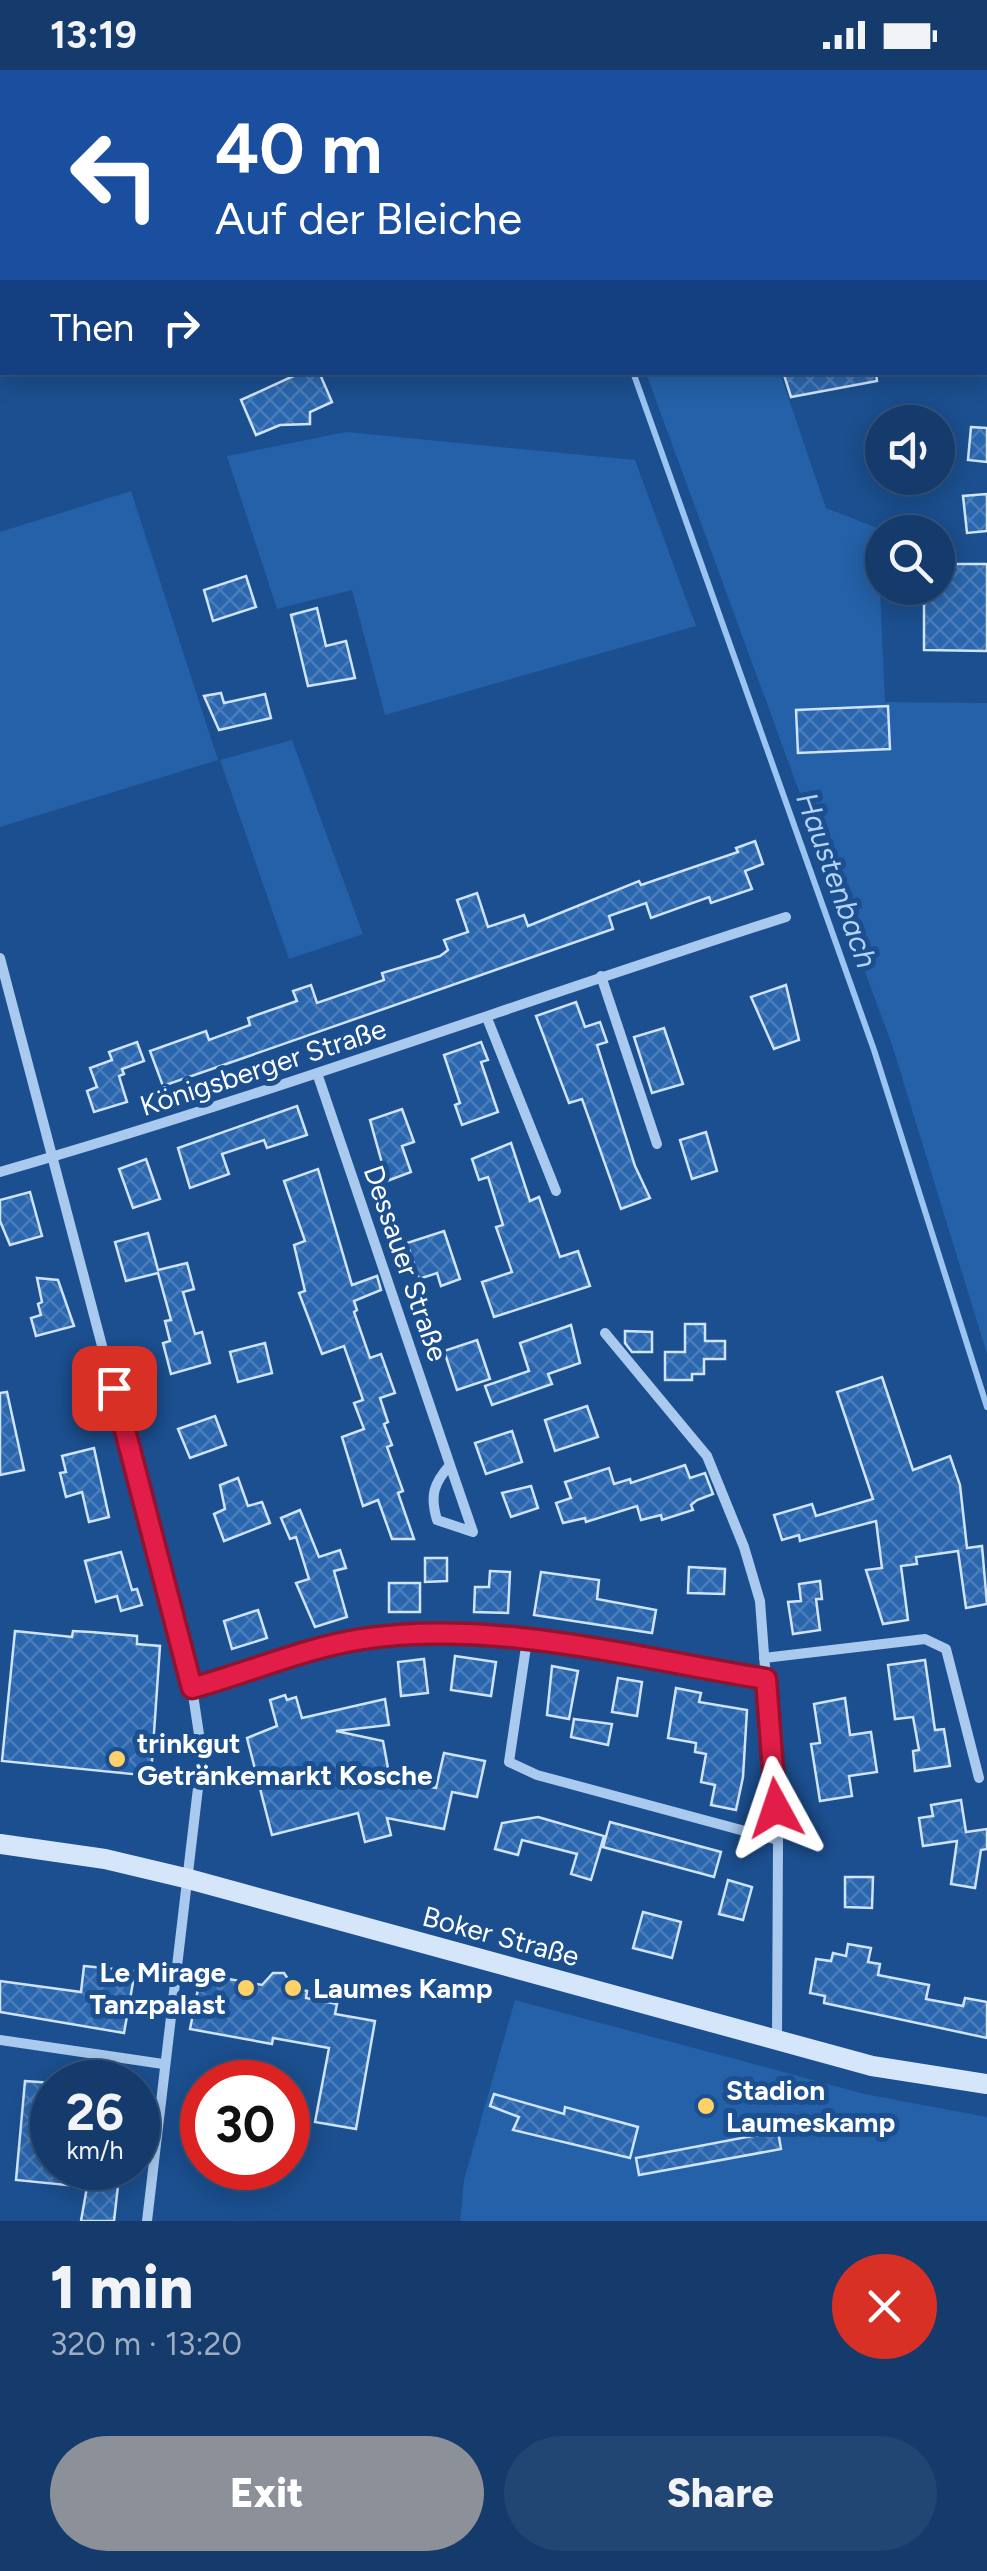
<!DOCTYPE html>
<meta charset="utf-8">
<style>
:root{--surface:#143b6b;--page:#214673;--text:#f1f3f6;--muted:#9dadc1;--line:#33557e;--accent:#8c9099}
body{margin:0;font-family:Figtree,sans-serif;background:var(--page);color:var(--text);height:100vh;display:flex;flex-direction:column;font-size:38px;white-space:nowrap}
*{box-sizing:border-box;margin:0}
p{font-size:32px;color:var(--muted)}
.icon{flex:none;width:55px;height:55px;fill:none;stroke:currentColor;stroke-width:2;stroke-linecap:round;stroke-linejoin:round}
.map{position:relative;height:2151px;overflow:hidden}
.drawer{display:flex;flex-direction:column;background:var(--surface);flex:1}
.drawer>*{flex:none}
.banner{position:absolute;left:0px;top:0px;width:988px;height:305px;box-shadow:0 5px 25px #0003,0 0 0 2px var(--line);background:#1a4fa0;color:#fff;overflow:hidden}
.buttons{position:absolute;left:865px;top:335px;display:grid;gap:20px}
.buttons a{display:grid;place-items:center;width:90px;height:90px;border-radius:50%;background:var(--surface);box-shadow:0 5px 25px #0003,0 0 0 2px var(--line);font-size:50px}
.speed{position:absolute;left:30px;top:1990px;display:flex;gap:20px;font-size:50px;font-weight:700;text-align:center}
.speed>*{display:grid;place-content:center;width:130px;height:130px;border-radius:50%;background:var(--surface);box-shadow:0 5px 25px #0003,0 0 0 2px var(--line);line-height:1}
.speed small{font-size:25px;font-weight:400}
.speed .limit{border:15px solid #d22;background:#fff;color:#111}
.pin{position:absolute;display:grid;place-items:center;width:85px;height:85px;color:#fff;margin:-42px;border-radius:20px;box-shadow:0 5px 15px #0006}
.me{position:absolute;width:110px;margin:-55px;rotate:355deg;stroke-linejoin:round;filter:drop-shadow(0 0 8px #0008)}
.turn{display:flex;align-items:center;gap:35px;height:210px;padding:0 50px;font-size:45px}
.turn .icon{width:130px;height:130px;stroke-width:2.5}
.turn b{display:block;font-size:70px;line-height:85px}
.then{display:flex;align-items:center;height:95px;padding:0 50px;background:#0003;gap:20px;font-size:38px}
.round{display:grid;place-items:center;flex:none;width:105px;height:105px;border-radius:52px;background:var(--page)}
.head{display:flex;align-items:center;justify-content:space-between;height:170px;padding:0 50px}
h1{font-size:60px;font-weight:800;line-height:75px}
.cta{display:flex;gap:20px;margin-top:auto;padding:20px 50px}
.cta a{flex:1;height:115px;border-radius:60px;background:var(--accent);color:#fff;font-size:40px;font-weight:800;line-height:115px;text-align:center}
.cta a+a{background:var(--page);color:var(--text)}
.status{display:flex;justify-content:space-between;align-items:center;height:70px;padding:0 50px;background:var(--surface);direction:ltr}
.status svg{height:28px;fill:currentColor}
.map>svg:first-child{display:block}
.green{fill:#2461a8}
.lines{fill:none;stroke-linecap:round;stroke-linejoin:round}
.stream{stroke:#9cc4f0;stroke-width:6}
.building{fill:url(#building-cross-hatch);stroke:#cfe3fa;stroke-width:2.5}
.minor{stroke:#a9c9ee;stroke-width:10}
.secondary{stroke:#d6e6fa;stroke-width:20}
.route-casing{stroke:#92132f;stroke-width:25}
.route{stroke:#e11d48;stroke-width:18}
.poi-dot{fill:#ffd166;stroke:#1b4f8f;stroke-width:4}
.labels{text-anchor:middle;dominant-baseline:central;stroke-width:10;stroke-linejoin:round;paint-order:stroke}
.street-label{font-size:28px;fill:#fff;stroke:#1b4f8f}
.poi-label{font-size:28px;font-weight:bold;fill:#fff;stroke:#1b4f8f;text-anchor:start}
.water-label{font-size:30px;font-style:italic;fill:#b5d3f5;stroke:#1b4f8f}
</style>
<div class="status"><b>13:19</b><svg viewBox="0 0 49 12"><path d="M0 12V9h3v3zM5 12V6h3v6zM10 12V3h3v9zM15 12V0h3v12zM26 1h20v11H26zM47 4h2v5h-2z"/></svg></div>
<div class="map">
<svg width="987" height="2151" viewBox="0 0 987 2151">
<defs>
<pattern id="building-cross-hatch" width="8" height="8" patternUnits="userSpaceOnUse" patternTransform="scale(2.5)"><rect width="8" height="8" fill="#2a66ad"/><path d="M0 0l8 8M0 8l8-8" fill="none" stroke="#4a7db9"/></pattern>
</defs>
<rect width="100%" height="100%" fill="#1b4f8f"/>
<g class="green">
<path d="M646,303H780L826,438L877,458L885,632L987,633V1284L893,978Z"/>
<path d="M346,362L635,390L696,556L385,645L352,520L277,539L227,386Z"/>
<path d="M131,421L218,690L0,757V462Z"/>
<path d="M292,670L363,864L289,889L220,690Z"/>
<path d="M515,1930L865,2024L987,2047V2151H460L464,2110Z"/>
</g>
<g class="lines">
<g class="stream">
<path d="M526,0V2"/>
<path d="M633,302L874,980L987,1337"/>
</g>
</g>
<g class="building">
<path d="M302,302H319L332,332L310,342V354L280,355L256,365L241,330Z"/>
<path d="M798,302H876L877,311L791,327L784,305Z"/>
<path d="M971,357L987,358V392L968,390Z"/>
<path d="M987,424V461L967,463L963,426Z"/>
<path d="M938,494H987V581L924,580V518H938Z"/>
<path d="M246,506L256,537L213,551L204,520Z"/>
<path d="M317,538L326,576L346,571L355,608L308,616L291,545Z"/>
<path d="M221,623L224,633L265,624L271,648L219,660L204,626Z"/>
<path d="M888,636L890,679L798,683L796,640Z"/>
<path d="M755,771L763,794L745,801L752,819L711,833L709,827L651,848L646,833L609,846L613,859L163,1016L150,981L206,961L209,970L250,955L248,948L297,931L293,921L311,915L317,933L384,910L382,903L440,886L448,880L444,870L468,862L457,830L477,823L488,857L524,845L528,856L639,811L641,815L738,782L736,778Z"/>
<path d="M786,915L799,970L774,979L751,927Z"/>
<path d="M576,932L585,957L600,952L607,972L597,975L635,1096L650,1128L621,1139L582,1029L569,1033L536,946Z"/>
<path d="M664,958L683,1014L652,1023L634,967Z"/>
<path d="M137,972L144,991L122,999L124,1004L119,1006L127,1032L94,1042L87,1021L97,1017L90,998L112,990L109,982Z"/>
<path d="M481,972L488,990L481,992L498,1042L462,1055L455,1035L460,1033L444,985Z"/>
<path d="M297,1036L307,1065L267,1078L264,1070L222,1084L229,1104L190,1118L178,1078Z"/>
<path d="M402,1039L414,1072L402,1076L411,1102L387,1111L370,1050Z"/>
<path d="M706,1062L717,1101L692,1109L680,1070Z"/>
<path d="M511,1073L530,1131L539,1127L560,1187L578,1181L590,1216L494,1247L482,1212L512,1202L496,1157L503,1155L488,1107L479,1110L472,1089Z"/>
<path d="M146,1089L160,1129L133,1138L119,1099Z"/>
<path d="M318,1099L352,1215L377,1206L381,1220L354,1231L357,1240L354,1242L370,1288L381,1284L395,1323L380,1328L388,1352L384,1354L392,1375L387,1377L403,1421L398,1423L414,1469H392L378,1430L363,1436L342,1367L364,1359L354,1333L363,1330L344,1276L322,1284L299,1223L305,1221L294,1175L305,1171L284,1111Z"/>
<path d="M30,1122L42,1166L10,1175L0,1151V1130Z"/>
<path d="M444,1161L460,1209L441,1216L437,1203L419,1209L407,1173Z"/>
<path d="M148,1163L158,1200L187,1193L194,1219L183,1222L195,1264L202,1262L210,1293L171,1304L163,1273L170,1271L165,1251L171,1250L158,1203L126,1211L115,1172Z"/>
<path d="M37,1208L58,1210L74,1256L36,1266L31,1248L41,1245L38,1234L42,1232Z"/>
<path d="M685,1254H705V1271H725V1289H704V1304H692V1310H665V1282H685Z"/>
<path d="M571,1255L580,1293L548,1304L552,1314L492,1335L485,1316L529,1301L520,1273Z"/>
<path d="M625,1261L652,1262V1282H632L625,1273Z"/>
<path d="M477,1270L490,1309L457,1320L444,1281Z"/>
<path d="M265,1273L272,1303L238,1312L230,1282Z"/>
<path d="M882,1307L913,1400L950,1386L960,1415L967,1478L982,1476L987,1534L966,1538L958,1481L916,1487L917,1494L901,1496L908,1550L883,1554L866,1500L882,1498L876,1451L800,1471L799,1465L782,1470L774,1445L812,1434L816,1446L873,1429L837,1322Z"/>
<path d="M7,1322L24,1400L0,1405V1323Z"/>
<path d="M587,1336L598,1367L555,1381L545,1350Z"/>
<path d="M215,1346L226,1375L190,1388L178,1359Z"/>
<path d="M512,1361L522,1392L486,1404L475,1373Z"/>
<path d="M94,1378L109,1447L89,1452L82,1422L66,1427L60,1403L66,1402L62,1386Z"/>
<path d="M685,1395L690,1408L705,1403L713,1424L697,1430L691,1435L693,1440L662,1450L661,1445L641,1450L637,1436L586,1452L585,1448L563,1453L556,1433L571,1428L565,1412L609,1398L614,1414L630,1409L631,1413Z"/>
<path d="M238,1408L248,1436L262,1432L270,1453L224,1471L214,1444L225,1439L220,1415Z"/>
<path d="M531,1416L538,1438L511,1447L502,1423Z"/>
<path d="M300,1440L319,1487L340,1480L346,1498L334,1501L347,1547L315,1557L296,1513L309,1509L296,1467L290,1469L281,1448Z"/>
<path d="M121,1482L132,1520L137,1519L142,1535L121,1541L117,1526L96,1532L85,1491Z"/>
<path d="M425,1488H447V1511L425,1512Z"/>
<path d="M689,1497L725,1499L724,1524L688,1523Z"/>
<path d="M490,1501L510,1502L508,1543L474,1542L475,1517H489Z"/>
<path d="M541,1502L599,1510L597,1529L656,1540L652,1563L534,1545Z"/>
<path d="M820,1511L822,1529H816L820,1560L793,1564L788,1532L801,1531L799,1514Z"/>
<rect x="389" y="1513" width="31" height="29"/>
<path d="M258,1540L267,1568L232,1579L224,1551Z"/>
<path d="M15,1561L72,1567L73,1561L91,1562L137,1566V1574L160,1576L151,1706L2,1691Z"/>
<path d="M455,1586L496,1592L491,1626L451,1620Z"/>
<path d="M424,1589L428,1623L401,1626L398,1592Z"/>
<path d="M925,1590L935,1660L944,1659L950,1696L915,1701L913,1681L919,1680L913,1647L895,1649L888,1595Z"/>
<path d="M552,1596L578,1601L569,1649L547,1645Z"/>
<path d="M618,1608L642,1612L637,1646L612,1642Z"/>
<path d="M676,1618L701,1623L699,1632L747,1640L743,1707L736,1740L711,1735L715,1715L701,1712L706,1684L695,1682L696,1673L668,1668Z"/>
<path d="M285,1625L287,1630L296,1627L302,1648L385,1629L389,1655L336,1661L383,1671L390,1709L436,1718L444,1683L485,1691L477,1727L452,1722L444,1759L387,1748L391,1765L365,1772L358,1743L272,1765L247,1668L277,1656L270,1630Z"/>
<path d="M845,1628L850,1665L871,1662L877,1702L849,1706L852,1726L820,1731L811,1674L820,1673L814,1634Z"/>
<path d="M574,1649L612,1654L608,1675L571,1667Z"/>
<path d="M961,1730L966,1762L987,1759V1779L981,1780L975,1818L951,1814L957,1771L923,1776L919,1748L933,1746L931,1735Z"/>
<path d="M538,1747L604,1766L591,1810L571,1804L577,1784L522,1770L518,1785L495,1779L502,1753Z"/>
<path d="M610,1752L721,1782L714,1807L603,1777Z"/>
<path d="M845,1807H873L872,1838L845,1837Z"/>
<path d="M728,1810L752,1817L743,1850L719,1844Z"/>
<path d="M643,1842L681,1852L672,1888L633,1878Z"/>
<path d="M848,1874L871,1878L868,1892L880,1894L878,1905L929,1915L926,1929L963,1936L965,1928L987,1932V1968L824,1933L825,1926L810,1923L816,1889L831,1891L833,1883L846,1886Z"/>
<path d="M84,1896L135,1901L124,1963L0,1942V1911L81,1922Z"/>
<path d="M273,1903H284L294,1918L307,1921L306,1928L337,1934L335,1944L375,1951L356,2059L315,2052L329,1978L273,1968L272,1974L190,1959L201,1904L262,1915Z"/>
<path d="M25,2011L52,2013L48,2098H120L114,2151H81L87,2117L16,2110Z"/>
<path d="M494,2024L564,2044L565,2037L638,2057L630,2088L513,2060L519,2047L490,2036Z"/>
<path d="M778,2061L781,2079L639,2105L636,2088Z"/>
</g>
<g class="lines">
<g class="minor">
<path d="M0,888L192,1618L202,1684L147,2151"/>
<path d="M601,906L657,1074"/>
<path d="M487,948L556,1121"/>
<path d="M318,1006L450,1395C433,1414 430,1426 437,1450L473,1462L450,1395"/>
<path d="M0,1102C265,1026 523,931 786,847"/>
<path d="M605,1263L707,1386L744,1477L760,1531L778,1770L777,1970"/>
<path d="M527,1570L509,1692L537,1705L778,1770"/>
<path d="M764,1588L925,1569L946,1579L979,1708"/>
<path d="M192,1618C247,1602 305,1578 362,1569C494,1549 635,1588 766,1609"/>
<path d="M0,1970L163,1994"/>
</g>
<path class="secondary" d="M0,1774L105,1789L185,1808L872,1996L987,2014"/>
</g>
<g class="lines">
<g class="route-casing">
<path id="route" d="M114,1318L192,1618C247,1603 305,1578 362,1569C495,1549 635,1588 766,1609L776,1738"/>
</g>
<use href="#route" class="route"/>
</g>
<g class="poi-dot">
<circle cx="117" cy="1689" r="10"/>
<circle cx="246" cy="1918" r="10"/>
<circle cx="293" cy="1918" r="10"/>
<circle cx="706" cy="2036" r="10"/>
</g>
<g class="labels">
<g class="street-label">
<text transform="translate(263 997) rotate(-18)">Königsberger Straße</text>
<text transform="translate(406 1193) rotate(71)">Dessauer Straße</text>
<text transform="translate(501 1866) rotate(15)">Boker Straße</text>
</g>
<g class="poi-label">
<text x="137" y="1673">trinkgut<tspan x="137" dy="32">Getränkemarkt Kosche</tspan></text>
<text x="226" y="1902" text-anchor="end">Le Mirage<tspan x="226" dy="32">Tanzpalast</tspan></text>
<text x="313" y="1918">Laumes Kamp</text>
<text x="726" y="2020">Stadion<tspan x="726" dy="32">Laumeskamp</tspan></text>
</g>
<g class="water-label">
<text transform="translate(837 810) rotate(70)">Haustenbach</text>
</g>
</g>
</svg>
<div class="buttons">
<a><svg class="icon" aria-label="sound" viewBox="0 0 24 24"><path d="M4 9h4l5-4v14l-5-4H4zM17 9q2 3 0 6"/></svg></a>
<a><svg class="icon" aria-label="search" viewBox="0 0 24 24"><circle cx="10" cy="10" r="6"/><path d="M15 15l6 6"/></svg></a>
</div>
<div class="speed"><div>26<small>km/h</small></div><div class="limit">30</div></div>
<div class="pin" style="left:114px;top:1318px;background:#d93025"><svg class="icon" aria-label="arrive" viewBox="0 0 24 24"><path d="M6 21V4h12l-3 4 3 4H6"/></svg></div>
<svg class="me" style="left:776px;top:1738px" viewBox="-20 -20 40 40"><path d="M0-17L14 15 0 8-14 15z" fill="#e11d48" stroke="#fff" stroke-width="4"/></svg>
<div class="banner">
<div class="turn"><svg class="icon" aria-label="left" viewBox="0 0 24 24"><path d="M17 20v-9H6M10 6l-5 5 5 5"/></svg><div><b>40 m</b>Auf der Bleiche</div></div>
<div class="then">Then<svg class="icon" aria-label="right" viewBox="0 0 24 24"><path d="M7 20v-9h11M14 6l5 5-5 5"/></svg></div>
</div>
</div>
<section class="drawer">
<div class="head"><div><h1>1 min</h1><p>320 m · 13:20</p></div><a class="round" style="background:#d93025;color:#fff"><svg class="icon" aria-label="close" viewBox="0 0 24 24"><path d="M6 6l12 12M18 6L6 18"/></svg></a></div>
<div class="cta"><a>Exit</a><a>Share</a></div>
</section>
